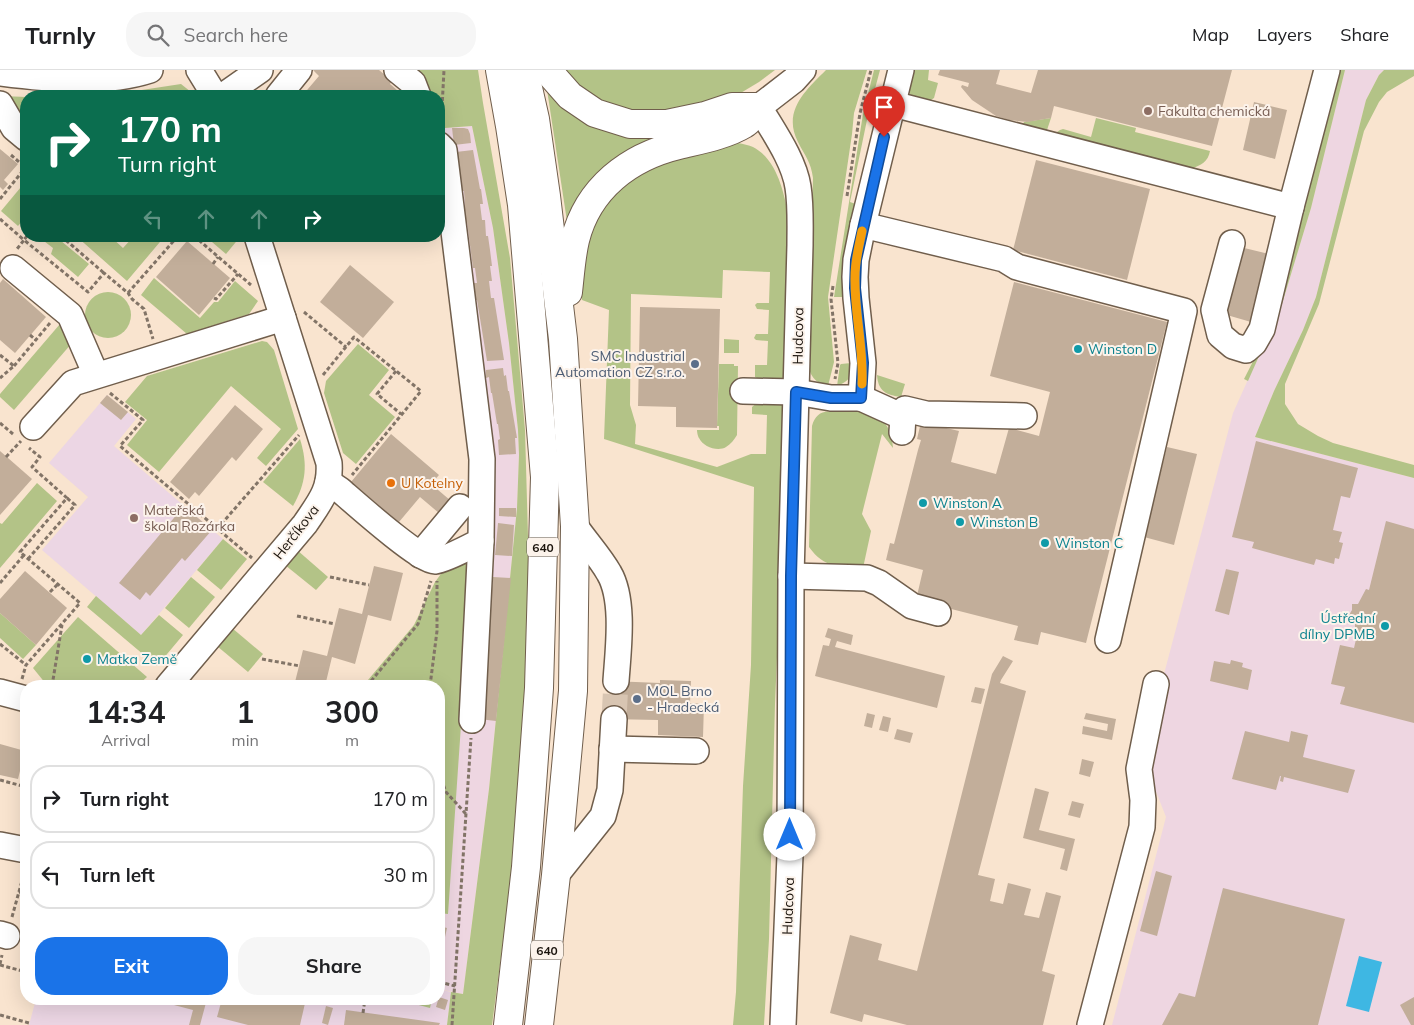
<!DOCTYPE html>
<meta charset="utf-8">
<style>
:root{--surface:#fff;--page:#f6f6f6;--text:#202124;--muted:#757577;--line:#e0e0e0;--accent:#1a73e8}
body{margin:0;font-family:Mulish,sans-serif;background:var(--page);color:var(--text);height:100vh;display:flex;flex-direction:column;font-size:19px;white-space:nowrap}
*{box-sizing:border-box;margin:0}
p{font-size:16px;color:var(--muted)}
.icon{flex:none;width:28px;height:28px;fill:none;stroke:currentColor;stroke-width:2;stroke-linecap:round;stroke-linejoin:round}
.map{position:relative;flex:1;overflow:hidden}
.sheet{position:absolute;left:20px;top:610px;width:425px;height:325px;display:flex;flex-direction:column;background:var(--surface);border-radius:20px;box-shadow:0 5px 20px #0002}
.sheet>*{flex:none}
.top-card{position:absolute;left:20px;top:20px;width:425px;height:152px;border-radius:20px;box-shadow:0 5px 20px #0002;background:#0b6e4f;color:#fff;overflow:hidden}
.pin{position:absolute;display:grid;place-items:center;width:42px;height:42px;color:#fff;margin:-51px -21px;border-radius:50% 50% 50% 0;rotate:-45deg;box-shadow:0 0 5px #0007}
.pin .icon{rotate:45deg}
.me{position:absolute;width:55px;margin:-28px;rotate:0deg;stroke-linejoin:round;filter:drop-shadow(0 0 4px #0008)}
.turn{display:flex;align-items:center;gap:18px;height:105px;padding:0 15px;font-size:22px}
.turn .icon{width:65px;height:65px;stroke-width:2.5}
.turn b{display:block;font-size:35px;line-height:42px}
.lanes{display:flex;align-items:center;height:48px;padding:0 15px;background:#0003;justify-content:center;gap:25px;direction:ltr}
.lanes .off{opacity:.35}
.eta{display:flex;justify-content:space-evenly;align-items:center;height:85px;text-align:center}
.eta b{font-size:30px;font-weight:700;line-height:35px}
.button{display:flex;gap:10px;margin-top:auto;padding:10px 15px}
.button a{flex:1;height:58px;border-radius:20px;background:var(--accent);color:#fff;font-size:20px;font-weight:700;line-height:58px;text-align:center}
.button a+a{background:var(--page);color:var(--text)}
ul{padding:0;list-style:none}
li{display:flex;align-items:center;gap:15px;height:68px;margin:0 10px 8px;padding:0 5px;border:2px solid var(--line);border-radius:20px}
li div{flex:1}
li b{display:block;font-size:19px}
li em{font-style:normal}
header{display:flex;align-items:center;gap:30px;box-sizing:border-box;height:70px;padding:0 25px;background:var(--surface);border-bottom:1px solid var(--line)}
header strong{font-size:24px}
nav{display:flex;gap:28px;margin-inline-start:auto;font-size:18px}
.search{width:350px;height:45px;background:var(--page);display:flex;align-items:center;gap:12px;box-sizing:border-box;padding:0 18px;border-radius:20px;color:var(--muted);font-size:19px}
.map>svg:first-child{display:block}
.industrial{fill:#eed6e1}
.education{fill:#ecd6e4}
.green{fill:#b3c387}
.water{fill:#3eb7e3}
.building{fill:#c2ae9a}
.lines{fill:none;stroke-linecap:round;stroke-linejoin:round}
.minor-tunnel{stroke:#d8c5b2;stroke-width:25;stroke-dasharray:25 12;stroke-linecap:butt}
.minor-casing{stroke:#705e4c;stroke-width:28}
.highway-casing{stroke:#705e4c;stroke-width:30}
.path{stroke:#827467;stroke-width:3;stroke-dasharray:4 2.5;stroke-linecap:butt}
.minor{stroke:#fff;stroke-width:25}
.highway{stroke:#fff;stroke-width:28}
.route-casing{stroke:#114b97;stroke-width:12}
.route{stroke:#1a73e8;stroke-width:9}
.slow{stroke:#f59e0b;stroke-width:9}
.education-dot{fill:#8d6e63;stroke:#fcf3eb;stroke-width:2}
.culture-dot{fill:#0f9aa8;stroke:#fcf3eb;stroke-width:2}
.service-dot{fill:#5c6f8a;stroke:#fcf3eb;stroke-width:2}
.food-dot{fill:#e8710a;stroke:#fcf3eb;stroke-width:2}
.labels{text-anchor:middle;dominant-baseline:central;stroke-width:4;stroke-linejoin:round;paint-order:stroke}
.shield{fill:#fcf3eb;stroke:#5f5850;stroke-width:1}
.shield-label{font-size:12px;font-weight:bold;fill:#1c150e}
.education-label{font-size:14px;fill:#785e54;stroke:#fcf3eb;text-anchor:start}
.street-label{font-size:14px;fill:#1c150e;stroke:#fcf3eb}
.culture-label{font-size:14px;fill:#0d838f;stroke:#fcf3eb;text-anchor:start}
.service-label{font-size:14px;fill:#4e5e75;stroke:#fcf3eb;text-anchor:end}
.food-label{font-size:14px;fill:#c56008;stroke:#fcf3eb;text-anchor:start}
</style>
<header>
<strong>Turnly</strong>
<div class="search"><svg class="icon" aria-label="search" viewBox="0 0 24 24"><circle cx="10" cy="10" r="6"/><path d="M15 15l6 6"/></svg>Search here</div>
<nav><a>Map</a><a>Layers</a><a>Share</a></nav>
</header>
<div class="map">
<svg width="1414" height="955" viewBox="0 0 1414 955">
<rect width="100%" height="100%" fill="#f9e4cf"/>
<g class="industrial">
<path d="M1345,0H1384L1379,5L1366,30L1316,227L1303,260L1274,321L1255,367L1414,408V955H1112L1166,747L1155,719L1147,689L1150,657L1233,343L1282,234L1311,138Z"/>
<path d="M472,56L493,158L509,273L518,360L519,385L517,438L489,719L463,924L439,919V843L448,844L473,429L439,107V65L445,58Z"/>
</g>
<g class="education">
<path d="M107,325L136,349L114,376L223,469L141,565L42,480L88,427L49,393Z"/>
<path d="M439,919L451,922L447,955H29L36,929H439Z"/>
</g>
<g class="green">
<path d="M414,0H478L483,33L510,188L525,360L529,502L528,586L513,796L492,955H447L451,922L463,924L489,719L517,438L519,385L518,360L509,273L493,158L472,56L445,58L439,65V26H423Z"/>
<path d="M557,0H775L759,12L734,27L685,44L610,42Z"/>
<path d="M826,0H867L854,43L852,64L828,227L834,292L828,316C814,313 810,305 807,292L813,108C811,92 805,86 798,72C782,41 806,20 826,0Z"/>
<path d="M874,0H880L868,45L850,132L859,135L847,227H834L863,44Z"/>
<path d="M909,0H929L928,10L938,13L934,28L925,34C905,26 907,19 909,0Z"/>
<path d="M1334,0H1345L1311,138L1282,234L1248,311L1244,309L1266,266Z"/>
<path d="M1384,0H1414V6L1387,22L1379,32L1364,61L1319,234L1285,314V334L1298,354L1318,366L1333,373L1414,395V408L1255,367L1274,321L1303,260L1316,227L1366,30L1379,5Z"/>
<path d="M546,13L653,63L660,72L568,158Z"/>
<path d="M181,14L196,26H108L109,25Z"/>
<path d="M3,26L26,27V48Z"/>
<path d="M1051,48L1047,60L1023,54L1024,52Z"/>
<path d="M1096,48L1136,58L1135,62L1210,81C1208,92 1201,95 1191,99L1057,65V62L1060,60L1063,59L1091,67Z"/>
<path d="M738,73C743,74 749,75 753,77C778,90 784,124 789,148L787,303L779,312L767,313L755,307V295H767L768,271L756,270L754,268L756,264H768L769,240L757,239L755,235L757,233H769L770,202L723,200L722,228L631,224L630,335L636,355L635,374L717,397L751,384H766L767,345L752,344V337L757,333L776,330L783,335L785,344L784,422L775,634L769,869L764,955H733L736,922L743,716L751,595L754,417L604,369L609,240L582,230L579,201L590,149L636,99L717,75Z"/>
<path d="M26,111V147L18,156L1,141Z"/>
<path d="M41,166H55L89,194L78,207L51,184L53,178L40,168Z"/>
<path d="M76,166H110L123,178L134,166H165L127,211Z"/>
<path d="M205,166H239L240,167L226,184Z"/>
<path d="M154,208L200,248L214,232H218L235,211L258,231L249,244L187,264L141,225Z"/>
<circle cx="108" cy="245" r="23"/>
<path d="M60,254L72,273L14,340L0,327V324Z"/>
<path d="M724,269L739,270V283H724Z"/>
<path d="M262,271L267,272L274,280L298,359L266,396L257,388L281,359L231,316L159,402L127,375L147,350L125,332L147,306Z"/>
<path d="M358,274L389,300L369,325L395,347L356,394L343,383L324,323L326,311Z"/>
<path d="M851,293C852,308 850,310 837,316L840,295L841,294Z"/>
<path d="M719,294H734V296H738L737,365C734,370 731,374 726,377C718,382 703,377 699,368C698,367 697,362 697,360H719V356H717Z"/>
<path d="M877,305L905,314L901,327C886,325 878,321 877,305Z"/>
<path d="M834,337C864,342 891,340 893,378L882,364L862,444L871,461L863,498C839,496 825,499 809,477L812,356C815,345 822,340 833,342Z"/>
<path d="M300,369C308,395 306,413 293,436L263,412Z"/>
<path d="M37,413L57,431L0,498V453L2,454Z"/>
<path d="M223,469L247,489L221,520L197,500Z"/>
<path d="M297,480L328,507L316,520L285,495Z"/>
<path d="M473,481L448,844L439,843V616H363L414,555L435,512L452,489Z"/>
<path d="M191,507L215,527L189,558L165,538Z"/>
<path d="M96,526L141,565L159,545L183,565L157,596L87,537Z"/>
<path d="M0,543L36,575L23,589L0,568Z"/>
<path d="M78,547L147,607L137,616H54L46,614L33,598Z"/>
<path d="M232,558L263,584L248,602L217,576Z"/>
<path d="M400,929H432L430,938L400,930Z"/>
</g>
<path class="water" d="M1359,886L1382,892L1369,942L1346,936Z"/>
<g class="building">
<path d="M313,0H379L392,11L390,14L404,26H302L319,6Z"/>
<path d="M940,0H1000L996,14L1031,23L1038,0H1232L1212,76L1054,36L1051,48L1027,52L1009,50L996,46L972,30L961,17L962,15L968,17L969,13L938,5Z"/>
<path d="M1254,32L1287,40L1275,89L1243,80Z"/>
<path d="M452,58H464L468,59L470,64L471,73L454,75Z"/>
<path d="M0,79L18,94L4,110L8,114L3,120L0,117Z"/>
<path d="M473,80L480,119H481L483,134H480L482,150H485L486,166H488L490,180L492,196H490L492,211H489L491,228H494L504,290L487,291L477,230H474L472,213H477L475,198H473L467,152L464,153L462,137L465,136L464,121H462L456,82Z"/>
<path d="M1036,90L1150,119L1127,210L1013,180Z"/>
<path d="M187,171L230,208L199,245L156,207Z"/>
<path d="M1236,176L1269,184L1251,252L1220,243Z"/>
<path d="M350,195L394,232L363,268L320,232Z"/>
<path d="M3,209L46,247L15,283L0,270V213Z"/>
<path d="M1014,212L1167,252L1086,573L1041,562L1038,575L1014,570L1018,556L916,530L923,500L886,490L890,473L894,474L918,380L921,370L917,369L921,352L959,361L951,392L996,404L1009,358L1039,366L1050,322L990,306Z"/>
<path d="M640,237L720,239L717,358L676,357V337L638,336Z"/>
<path d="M503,298L504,306L506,305L508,321H509L517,368H515L516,384L499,385L498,370L500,369L498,354H497L492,323H491L489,307L486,308V300Z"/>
<path d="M107,325L128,342L121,350L100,333Z"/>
<path d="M235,335L263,359L236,391L232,387L199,426L195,422L189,429L170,412Z"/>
<path d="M391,364L439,405L431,414L457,436L446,449L420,427L399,452L351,412Z"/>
<path d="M1256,371L1358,398L1350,428L1341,426L1333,460L1342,462L1339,472L1343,473L1339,489L1335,488L1334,494L1316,489L1314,495L1252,478L1254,472L1232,467Z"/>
<path d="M1167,377L1197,384L1174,475L1144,467Z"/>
<path d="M0,381L32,409L0,445Z"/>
<path d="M184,436L212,460L185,491L182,488L150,526L146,522L140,530L119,513Z"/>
<path d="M499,438H516V447L499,446Z"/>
<path d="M1386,451L1414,459V653L1340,634L1345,617L1331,614L1340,575L1354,578L1357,565L1355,564V547L1349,545L1352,540V534H1358L1366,519L1369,520Z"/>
<path d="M498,453L514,455L512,486L495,485Z"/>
<path d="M374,496L403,503L391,551L368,545L355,594L332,587L325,616H294L303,580L327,586L339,538L362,544Z"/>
<path d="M1226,499L1239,502L1229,545L1215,541Z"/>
<path d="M25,501L67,538L36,575L0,543V529Z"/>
<path d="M493,507L511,508L496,651L479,649Z"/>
<path d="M828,558L853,565L851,575L837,571L835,577L945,606L937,638L815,606L823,575L829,576L831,569L825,567Z"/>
<path d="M1003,586L1013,591L1001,610L1000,613L1026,621L978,805L995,809L990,831L1003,834L1008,813L1031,819L1024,845L1039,848L1046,822L1061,826L1042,901L1055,905L1043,955H907L864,944L862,952L830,943L850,865L882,874L878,890L917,901L992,604Z"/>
<path d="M1231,590L1243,593L1242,597L1252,600L1248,620L1210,611L1214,591L1230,594Z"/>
<path d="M660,610L691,611L690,633L704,634L703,667L658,665V650L609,649L611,611L660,613Z"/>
<path d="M975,617L985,619L981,634L971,632Z"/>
<path d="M867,643L875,645L872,658L864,656Z"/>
<path d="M1086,643L1116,649L1112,670L1082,664L1083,656L1107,661L1108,654L1084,649Z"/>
<path d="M883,646L891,648L888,662L879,660Z"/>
<path d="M897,659L913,663L910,673L894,669Z"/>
<path d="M1245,661L1289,672L1291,661L1308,665L1303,687L1355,700L1348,723L1284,707L1283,712L1280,711L1281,706H1280L1276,720L1232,709Z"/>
<path d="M0,674L25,681L18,709L0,705Z"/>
<path d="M1082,689L1094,692L1090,707L1079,704Z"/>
<path d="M1035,718L1049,722L1039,760L1075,769L1067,801L1060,799L1065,779L1023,768Z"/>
<path d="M1072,731L1084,734L1080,748L1068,745Z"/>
<path d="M1156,801L1172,806L1157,866L1140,861Z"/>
<path d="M1223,818L1345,849L1318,955H1162L1179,923L1195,927Z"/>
<path d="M439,856L447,858L443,876L439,874Z"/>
<path d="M439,927L448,930L445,940L436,937Z"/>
<path d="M1414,927V955H1411L1400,935Z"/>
<path d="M151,929H207L200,955H189L193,940Z"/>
<path d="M222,929H306L300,955H248L217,947Z"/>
<path d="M326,936L333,938L328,955L322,953Z"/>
<path d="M346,940L440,953L439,955H344Z"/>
</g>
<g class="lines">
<path class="minor-tunnel" d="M614,649L616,611"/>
<g class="minor-casing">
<g id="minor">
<path d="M199,0L215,26"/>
<path d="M397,0L413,13L418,26"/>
<path d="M0,3C47,9 104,15 150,0"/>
<path d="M223,26L260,0"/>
<path d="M278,26L299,0"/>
<path d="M0,34L14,58L26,68"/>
<path d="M893,34L1291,137"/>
<path d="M863,155L1004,189L1017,197L1184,241L1108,570"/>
<path d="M1232,173L1214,240L1220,265L1233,276L1246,280L1254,273L1262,259L1291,137L1327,0"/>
<path d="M13,198L70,245L96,305"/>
<path d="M743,321L796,322L831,328H861L863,293L856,228L855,207L856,190L863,155L901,0"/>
<path d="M861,328L903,347L902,362"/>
<path d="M905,339L926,344L1024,346"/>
<path d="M33,357L73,313L283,248"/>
<path d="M328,412L340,420C354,432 421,492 435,491C445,490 471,476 481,471L482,389L444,80L439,75"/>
<path d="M575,456C586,472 600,487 609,503C625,530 618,581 616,611"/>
<path d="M420,485L460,437"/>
<path d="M791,506L867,508L879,513L912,536L938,543"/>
<path d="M168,616L305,454C319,433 331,420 329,393L257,166"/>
<path d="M0,622L26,629"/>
<path d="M472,650L481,471"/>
<path d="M612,679L696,681"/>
<path d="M0,775L26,780"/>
<path d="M556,805L603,746L610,720L614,649"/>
<path d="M0,864L7,866"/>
<path d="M783,955L790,785L791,506L800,175C800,156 801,136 798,117C794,90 773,61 759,37L794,10L803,0"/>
<path d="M1090,955L1142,757L1143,730L1139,699L1156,614"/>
</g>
</g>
<g class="highway-casing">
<g id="highway">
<path d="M500,0L510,56L522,135L545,407L539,618L526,797L508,955"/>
<path d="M524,0L535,49L546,126L563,269L575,456L573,621L556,805L539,955"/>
<path d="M547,0L570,26L595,43L630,54H667L705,46L732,37H759"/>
<path d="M568,222C570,205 571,187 575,170C588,118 629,87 679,75C699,70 726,65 744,54C750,51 755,42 759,37"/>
</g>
</g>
<g class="path">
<path d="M441,57L444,0"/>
<path d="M11,85L26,98"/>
<path d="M847,126L860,43L871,0"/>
<path d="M0,129L26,97"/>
<path d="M0,149L24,170L17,179"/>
<path d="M27,166L24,170L88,222L104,203L128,223L132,229L144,239L153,269"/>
<path d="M61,166L104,203"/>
<path d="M194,166L251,215"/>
<path d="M213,194L218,187"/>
<path d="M833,216L831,229L838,293L835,309"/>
<path d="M128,223L178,166"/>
<path d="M214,228L216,229L238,204"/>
<path d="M304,242L346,277"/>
<path d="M30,265L36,270"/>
<path d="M0,285L14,296L0,308"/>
<path d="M14,296L50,253"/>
<path d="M396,301L377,324L401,344"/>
<path d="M323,305L354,267L421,321L352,405"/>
<path d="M110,323L143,350L120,376L252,488"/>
<path d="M0,353L13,364"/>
<path d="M6,387L21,371"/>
<path d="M217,459L299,365"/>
<path d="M28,489L75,435L67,428"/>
<path d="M330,507L369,515"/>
<path d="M0,513L24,485"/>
<path d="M50,522L58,514"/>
<path d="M297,546L335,554"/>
<path d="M0,574L26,595"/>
<path d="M262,589L300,596"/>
<path d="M22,609L26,595L80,533L20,482L67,428L32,397L40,387L29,378"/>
<path d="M52,616L62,555"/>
<path d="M367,616L418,554L431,511"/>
<path d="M430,616L437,561V511"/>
<path d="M439,703L446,722L466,744"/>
<path d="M0,710L26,717"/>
<path d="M19,823L26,818"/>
<path d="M12,847L25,800"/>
<path d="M0,894L2,885"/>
<path d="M0,895L26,902"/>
<path d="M439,912L455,916"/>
<path d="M363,943L365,929"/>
<path d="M0,945L29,953"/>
<path d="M452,955L471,668"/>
</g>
<use href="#minor" class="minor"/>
<use href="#highway" class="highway"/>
</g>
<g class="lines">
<g class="route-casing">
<path id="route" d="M790,765L791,506L796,322L831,328H861L863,293L855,218L856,190L884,67"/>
</g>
<use href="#route" class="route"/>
<path class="slow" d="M862,314C864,278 854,243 855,206C855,191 859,176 862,161"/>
</g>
<g class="education-dot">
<circle cx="1148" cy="41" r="5"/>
<circle cx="134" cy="448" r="5"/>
</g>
<g class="culture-dot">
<circle cx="1078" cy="279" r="5"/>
<circle cx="923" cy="433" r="5"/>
<circle cx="960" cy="452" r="5"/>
<circle cx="1045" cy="473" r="5"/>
<circle cx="1385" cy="556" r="5"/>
<circle cx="87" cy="589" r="5"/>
</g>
<g class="service-dot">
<circle cx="695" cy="294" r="5"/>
<circle cx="637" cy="629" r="5"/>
</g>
<circle class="food-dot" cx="391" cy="413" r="5"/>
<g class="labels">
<g class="shield">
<rect x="527" y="467.5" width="32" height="19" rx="4"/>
<rect x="531" y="870.5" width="32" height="19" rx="4"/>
</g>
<g class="shield-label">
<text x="543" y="477">640</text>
<text x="547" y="880">640</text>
</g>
<g class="education-label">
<text x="1158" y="41">Fakulta chemická</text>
<text x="144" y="440">Mateřská<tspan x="144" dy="16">škola Rozárka</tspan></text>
</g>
<g class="street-label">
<text transform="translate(798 266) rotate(-89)">Hudcova</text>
<text transform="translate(296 462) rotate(-52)">Herčíkova</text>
<text transform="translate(788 836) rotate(-88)">Hudcova</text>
</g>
<g class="culture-label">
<text x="1088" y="279">Winston D</text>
<text x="933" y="433">Winston A</text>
<text x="970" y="452">Winston B</text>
<text x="1055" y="473">Winston C</text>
<text x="1375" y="548" text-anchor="end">Ústřední<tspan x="1375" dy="16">dílny DPMB</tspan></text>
<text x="97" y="589">Matka Země</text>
</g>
<g class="service-label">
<text x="685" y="286">SMC Industrial<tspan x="685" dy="16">Automation CZ s.r.o.</tspan></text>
<text x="647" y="621" text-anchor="start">MOL Brno<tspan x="647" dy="16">- Hradecká</tspan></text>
</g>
<g class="food-label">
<text x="401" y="413">U Kotelny</text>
</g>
</g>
</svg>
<div class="pin" style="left:884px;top:67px;background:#d93025"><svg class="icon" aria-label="arrive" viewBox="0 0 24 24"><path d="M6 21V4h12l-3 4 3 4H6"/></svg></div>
<svg class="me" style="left:790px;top:765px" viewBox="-20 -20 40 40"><circle r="19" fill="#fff"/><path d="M0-13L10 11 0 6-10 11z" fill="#1a73e8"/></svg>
<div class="top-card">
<div class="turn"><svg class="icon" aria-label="right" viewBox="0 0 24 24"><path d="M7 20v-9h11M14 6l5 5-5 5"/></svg><div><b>170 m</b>Turn right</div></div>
<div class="lanes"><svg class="icon off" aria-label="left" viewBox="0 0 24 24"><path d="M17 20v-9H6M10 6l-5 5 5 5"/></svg><svg class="icon off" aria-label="ahead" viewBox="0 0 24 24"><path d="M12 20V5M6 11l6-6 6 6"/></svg><svg class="icon off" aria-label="ahead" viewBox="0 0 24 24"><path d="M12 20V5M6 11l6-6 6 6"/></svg><svg class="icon" aria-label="right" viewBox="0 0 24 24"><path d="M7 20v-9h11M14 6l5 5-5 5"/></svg></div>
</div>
<section class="sheet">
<div class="eta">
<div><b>14:34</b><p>Arrival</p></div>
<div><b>1</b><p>min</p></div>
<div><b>300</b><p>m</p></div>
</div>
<ul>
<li><svg class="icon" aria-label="right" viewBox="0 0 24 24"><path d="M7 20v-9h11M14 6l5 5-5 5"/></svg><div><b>Turn right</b></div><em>170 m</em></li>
<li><svg class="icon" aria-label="left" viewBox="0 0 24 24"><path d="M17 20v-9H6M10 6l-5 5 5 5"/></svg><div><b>Turn left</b></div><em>30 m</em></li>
</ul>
<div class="button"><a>Exit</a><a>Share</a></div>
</section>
</div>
